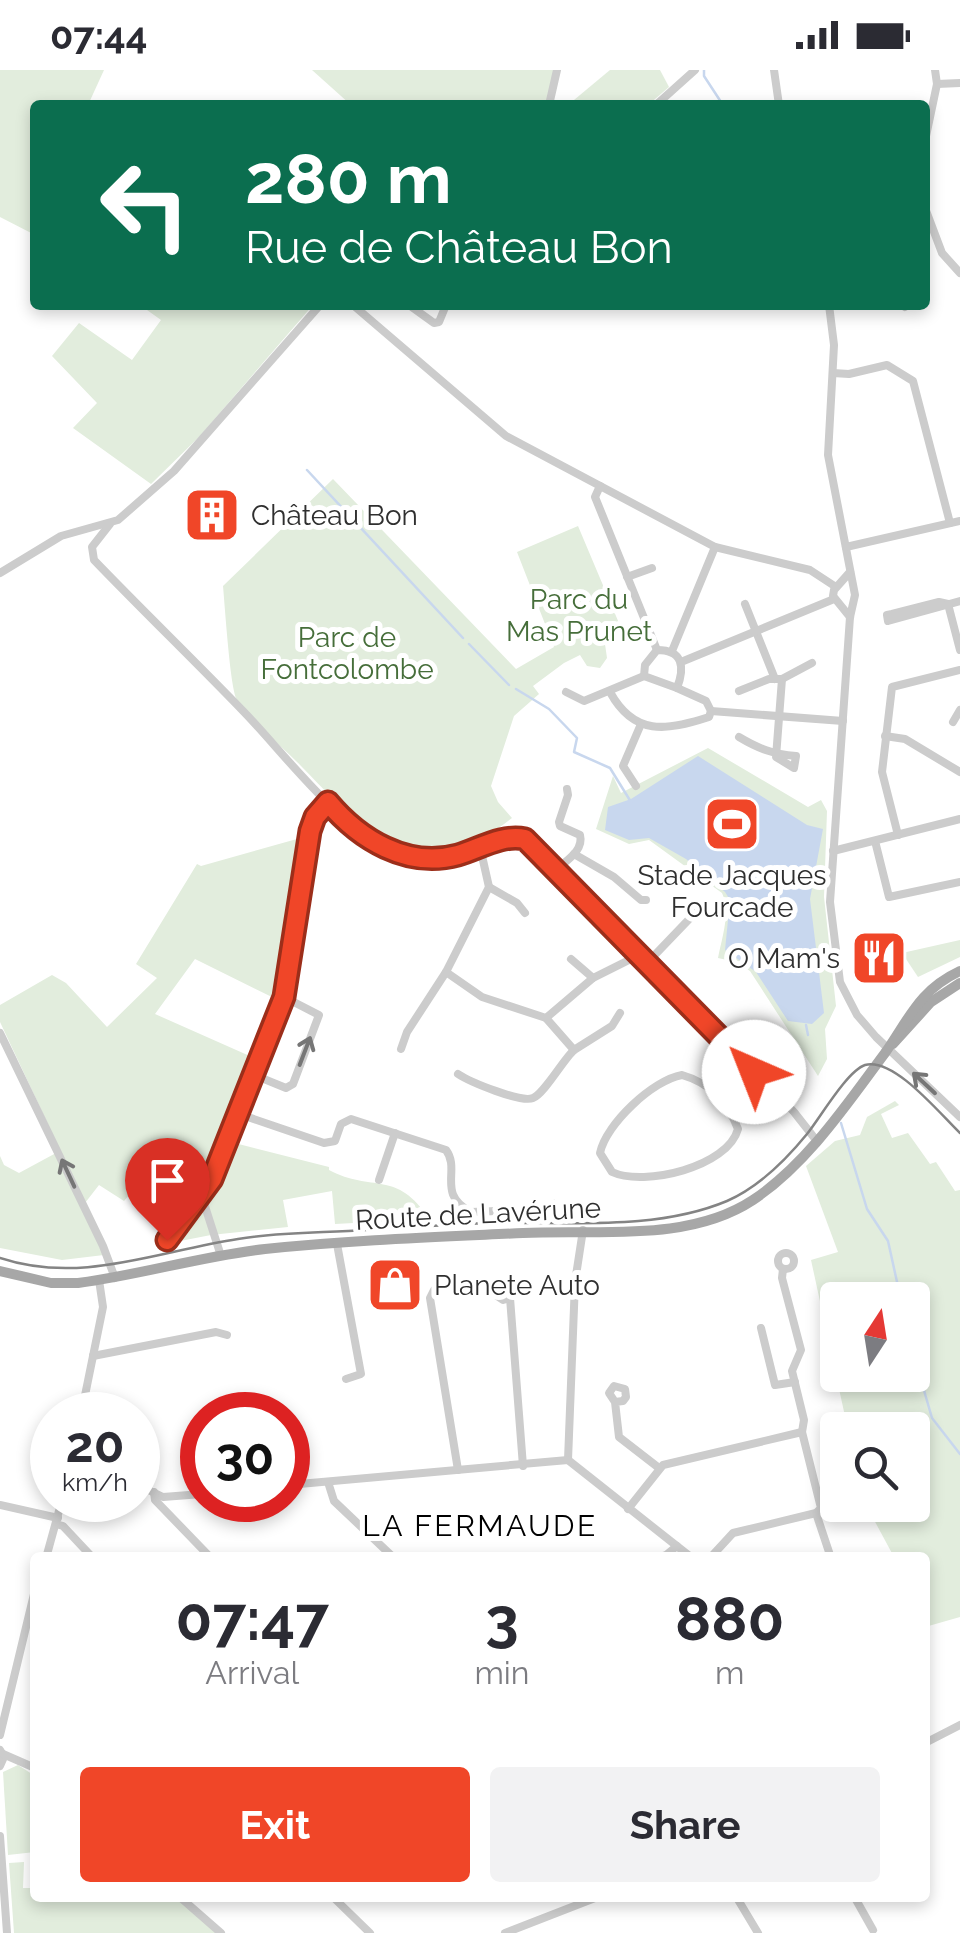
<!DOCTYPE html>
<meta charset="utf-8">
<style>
:root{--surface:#fff;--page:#f2f2f3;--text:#2b2b33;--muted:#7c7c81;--accent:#f04628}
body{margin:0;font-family:Raleway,sans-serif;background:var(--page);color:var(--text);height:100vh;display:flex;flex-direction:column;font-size:38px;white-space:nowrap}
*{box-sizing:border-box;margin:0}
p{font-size:32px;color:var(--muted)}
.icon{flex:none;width:55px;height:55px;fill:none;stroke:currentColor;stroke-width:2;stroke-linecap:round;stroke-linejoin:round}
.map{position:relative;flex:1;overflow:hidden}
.sheet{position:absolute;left:30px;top:1482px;width:900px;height:350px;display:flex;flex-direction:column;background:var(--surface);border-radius:10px;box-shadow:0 5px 15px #0003}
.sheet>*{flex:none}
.top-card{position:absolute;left:30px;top:30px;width:900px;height:210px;border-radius:10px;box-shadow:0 5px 15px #0003;background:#0b6e4f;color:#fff;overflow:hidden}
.needle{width:65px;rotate:12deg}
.controls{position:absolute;left:820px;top:1212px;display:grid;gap:20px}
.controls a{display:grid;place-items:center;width:110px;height:110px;border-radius:10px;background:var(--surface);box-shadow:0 5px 15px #0003;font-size:50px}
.speed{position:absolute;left:30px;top:1322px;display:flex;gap:20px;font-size:50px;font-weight:700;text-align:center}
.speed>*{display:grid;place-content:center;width:130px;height:130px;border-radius:50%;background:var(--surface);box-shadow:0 5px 15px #0003;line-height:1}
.speed small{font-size:25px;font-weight:400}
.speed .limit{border:15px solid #d22;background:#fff;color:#111}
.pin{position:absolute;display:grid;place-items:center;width:85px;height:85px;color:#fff;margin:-102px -42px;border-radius:50% 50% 50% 0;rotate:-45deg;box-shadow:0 0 10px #0007}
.pin .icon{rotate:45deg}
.me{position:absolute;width:110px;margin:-55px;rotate:316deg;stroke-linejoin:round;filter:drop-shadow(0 0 8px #0008)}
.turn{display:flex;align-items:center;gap:35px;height:210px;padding:0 50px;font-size:45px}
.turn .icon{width:130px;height:130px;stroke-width:2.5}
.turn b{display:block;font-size:70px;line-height:85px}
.eta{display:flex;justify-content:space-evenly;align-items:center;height:170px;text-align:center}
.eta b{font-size:60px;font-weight:700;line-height:70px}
.action{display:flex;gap:20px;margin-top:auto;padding:20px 50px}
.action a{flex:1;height:115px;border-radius:10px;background:var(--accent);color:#fff;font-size:40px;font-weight:700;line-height:115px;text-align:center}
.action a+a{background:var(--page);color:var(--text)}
.status{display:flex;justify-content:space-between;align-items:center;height:70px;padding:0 50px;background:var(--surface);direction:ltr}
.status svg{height:28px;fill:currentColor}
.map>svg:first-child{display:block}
.green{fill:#e2eddd;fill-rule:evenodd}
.water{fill:#c8d7ee}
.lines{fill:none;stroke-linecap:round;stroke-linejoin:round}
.stream{stroke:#c8d7ee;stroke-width:2.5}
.minor{stroke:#ccc;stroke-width:8}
.major{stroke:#a7a7a7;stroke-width:10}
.tram{stroke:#848484;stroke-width:2.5}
.oneway{stroke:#767676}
.route-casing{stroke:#9c2e1a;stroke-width:25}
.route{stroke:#f04628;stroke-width:18}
.labels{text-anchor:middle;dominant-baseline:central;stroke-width:10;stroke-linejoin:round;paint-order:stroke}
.poi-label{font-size:28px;fill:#2f2f2f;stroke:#fff;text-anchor:start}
.park-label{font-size:28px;fill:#466e3a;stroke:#fff}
.street-label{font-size:28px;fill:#2f2f2f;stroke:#fff}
.neighbourhood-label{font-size:30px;letter-spacing:2.5px;fill:#000;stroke:#fff}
</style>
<div class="status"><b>07:44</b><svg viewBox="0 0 49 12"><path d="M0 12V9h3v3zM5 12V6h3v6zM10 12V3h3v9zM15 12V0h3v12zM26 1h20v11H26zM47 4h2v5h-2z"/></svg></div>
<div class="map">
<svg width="960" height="1863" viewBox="0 0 960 1863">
<rect width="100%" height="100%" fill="#fff"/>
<g class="green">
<path d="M0,0H104L88,35H35V165L0,147Z"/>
<path d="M312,0H555L546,35H351Z"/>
<path d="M610,0H660L669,17L648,35H568Z"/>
<path d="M140,235H313L199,367L151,414L73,358L97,333L52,286L79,253L132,290L161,250Z"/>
<path d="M333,409L516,599L554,577L517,482L578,456L624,565L605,574L607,588L600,598L587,596L580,585L564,593L533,616L539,624L514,646L491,716L498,732L512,748C416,823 371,768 301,696C285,679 248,649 237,630C230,618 225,536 223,516Z"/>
<path d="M708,678L808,737L821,730L827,741L824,827L836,936L825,959L827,989L818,1006L750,901L736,892L718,888C722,867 731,842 722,823L649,770L629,774L596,759L613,706L621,723Z"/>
<path d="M304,767L278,930L195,889L155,944L252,987L223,1070L329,1097V1100C372,1123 397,1099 429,1149L335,1154L332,1121L283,1130L288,1157L211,1165L170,1173L183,1153L136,1117L124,1131L99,1115L85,1133L0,952V935L52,905L66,913L107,957L157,908L136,894L197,794L201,796Z"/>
<path d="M960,870V887L918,907L902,883Z"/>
<path d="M895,1031L899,1035L881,1044L892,1068L908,1063L930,1094L936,1092L955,1121L960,1120V1547L925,1557V1488L894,1487L866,1435H912V1360H848L811,1190L838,1182L806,1096L835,1071L860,1065L867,1047ZM838,1230H912V1305H838Z"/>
<path d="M56,1083L104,1185L62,1190L0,1178V1086L4,1095L19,1103Z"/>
<path d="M18,1695L35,1706V1782L8,1785L3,1702Z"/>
<path d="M24,1792L23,1818H35V1828H176L217,1863H14L9,1793Z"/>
</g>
<path class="water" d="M698,686L807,755L823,759L810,829L824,943L812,954L788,951L756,902L725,880L730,830L725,822L686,789L649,768L629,770L605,760L608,737L631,729Z"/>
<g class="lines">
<g class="stream">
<path d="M704,0V6L723,35"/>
<path d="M307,400L463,568"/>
<path d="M469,574L509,615"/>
<path d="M516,619L549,639L577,668L574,682L610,698L631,732"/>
<path d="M806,955L808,965"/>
<path d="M841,1053L867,1139L888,1171L901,1230"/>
<path d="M912,1279L932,1348L960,1384"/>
</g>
<g class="minor">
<path d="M774,0L779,35"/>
<path d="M937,14L960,13"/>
<path d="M549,35L557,0"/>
<path d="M656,35L695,0"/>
<path d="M925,71L937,14L935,0"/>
<path d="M925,138L942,183L960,203"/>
<path d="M353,235L506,366L715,477L810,500L836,517"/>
<path d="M409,235L434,253L439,252L446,235"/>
<path d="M829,235L834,275L828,385L855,525L850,547L830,832L840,912L857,945L876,967L960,1047"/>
<path d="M904,235L905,237"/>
<path d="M833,303L849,304L887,295L913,311L950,453"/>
<path d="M600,416L595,427L657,580"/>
<path d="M110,454L92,477L94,490C143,541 195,591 244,642C285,684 350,773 407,786C453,796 488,762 525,769L649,891L794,1042L816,1070"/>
<path d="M846,477L960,451"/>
<path d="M850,502L834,520L833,526L850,547"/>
<path d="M0,503L61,466L118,450L174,401L320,235"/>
<path d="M627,507L652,498"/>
<path d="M745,534L775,609"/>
<path d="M948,534L939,532L892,544L887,545L888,551L960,531"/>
<path d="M948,534L960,580"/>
<path d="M657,580C683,580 685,597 677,618L644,606L645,595Z"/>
<path d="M672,581L715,477"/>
<path d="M681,592L834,529"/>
<path d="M677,618L706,631L711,641"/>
<path d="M739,621L769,609H782L812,593"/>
<path d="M566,622L584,631L644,606"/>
<path d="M610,622C634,666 666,661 709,647L711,641L843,651"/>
<path d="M953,652L960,640"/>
<path d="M885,666L905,669L960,702"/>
<path d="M739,667C759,679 773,684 796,686L794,698L776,687C778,661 780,635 782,609"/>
<path d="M636,716L623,696L641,654"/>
<path d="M898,765L882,702L892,617L960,600"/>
<path d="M875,771L889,827L960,812"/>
<path d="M833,781L960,749"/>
<path d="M574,784L614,807L641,830H646"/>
<path d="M557,799C567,790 584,780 580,765L560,756L559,752L568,725L567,719"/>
<path d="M489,817L517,833L525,843"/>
<path d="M571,889L593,908"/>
<path d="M649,891L695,843"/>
<path d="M446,902L482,927L546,948L593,908L641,884"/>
<path d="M0,963L103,1176L115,1208"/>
<path d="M401,979L407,962L446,902L489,817L480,777"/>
<path d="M574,980L612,956L620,943"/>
<path d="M458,1004C470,1012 521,1033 533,1028C544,1024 563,990 574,980L546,948"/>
<path d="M254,1005L286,1018L293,1014L319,945L284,927"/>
<path d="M682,1005C710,1013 727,1031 738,1059C728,1097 644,1117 612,1102L600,1083C606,1054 653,1010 682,1005Z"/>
<path d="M717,1022L754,1002"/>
<path d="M239,1044L324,1073L335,1071L341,1054L351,1049L446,1080C461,1100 436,1124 471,1142L546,1139L554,1134"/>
<path d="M379,1110L395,1063"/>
<path d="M167,1170L202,1127"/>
<path d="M337,1174L361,1304L346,1309"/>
<circle cx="786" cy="1191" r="8"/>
<path d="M221,1186L202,1127L212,1109L284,927L310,761L315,747L328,731"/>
<path d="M783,1199L782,1208L801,1280L792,1301L804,1350L802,1362"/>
<path d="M510,1228L523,1396"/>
<path d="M761,1258L775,1315L795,1312"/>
<path d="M93,1286L216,1262L227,1265"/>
<path d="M615,1332L623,1331L626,1327L625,1319L614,1316L609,1323L615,1332L619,1367L659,1398"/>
<path d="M81,1345L103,1237L99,1210"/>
<path d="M568,1390L575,1212L583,1160"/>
<path d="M568,1390L692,1488"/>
<path d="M458,1400L430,1228L434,1220L442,1217L503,1213L512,1218L510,1228L503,1230L497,1226L498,1215"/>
<path d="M328,1412L334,1431L394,1488"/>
<path d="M138,1415L163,1427L202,1424"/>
<path d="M288,1415L568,1390"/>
<path d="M154,1422L155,1430L211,1488"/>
<path d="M0,1435L58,1448"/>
<path d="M628,1439L663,1395L802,1362L821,1438L816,1443L733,1463L710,1488"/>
<path d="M816,1443L831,1488"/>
<path d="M56,1454L63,1456L93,1488"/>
<path d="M46,1488L62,1430"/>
<path d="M656,1488L666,1485L677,1476"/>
<path d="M0,1665L35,1520"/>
<path d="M925,1673L960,1655"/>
<path d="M0,1680L4,1687L0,1696"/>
<path d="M3,1684L35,1698"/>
<path d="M0,1766L7,1863"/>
<path d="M181,1828L221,1863"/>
<path d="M334,1828L370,1863"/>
<path d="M737,1828L758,1863"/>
<path d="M855,1828L873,1860"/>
<path d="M505,1863L595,1828"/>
</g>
<g class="major">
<path d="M893,974L931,932L960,913"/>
<path d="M0,1201L51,1213H78C140,1205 202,1186 265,1179C350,1170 437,1167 523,1163C597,1159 688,1173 753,1130C807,1094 847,1034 885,983C909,949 919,920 960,901"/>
</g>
<path class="tram" d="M0,1188C81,1215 158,1181 238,1169C280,1162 324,1163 366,1160C411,1158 457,1153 502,1153C575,1152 658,1160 727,1131C759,1117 785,1091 807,1064C820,1048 847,1001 865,995C894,987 940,1044 960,1063"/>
</g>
<defs><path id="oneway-shaft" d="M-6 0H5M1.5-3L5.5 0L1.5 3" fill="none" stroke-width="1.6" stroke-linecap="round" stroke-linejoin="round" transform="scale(2.5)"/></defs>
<g class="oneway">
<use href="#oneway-shaft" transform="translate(305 981) rotate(-69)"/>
<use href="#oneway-shaft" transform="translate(924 1013) rotate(-137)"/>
<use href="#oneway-shaft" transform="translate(68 1103) rotate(-115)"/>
</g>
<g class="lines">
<g class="route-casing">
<path id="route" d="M167,1170L212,1109L284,927L310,761L315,747L328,732C359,769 407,799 458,785C479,779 502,764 525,769L754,1002"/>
</g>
<use href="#route" class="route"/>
</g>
<defs>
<g id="building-square" transform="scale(2.875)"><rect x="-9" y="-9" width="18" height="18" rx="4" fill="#f04628" stroke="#fff"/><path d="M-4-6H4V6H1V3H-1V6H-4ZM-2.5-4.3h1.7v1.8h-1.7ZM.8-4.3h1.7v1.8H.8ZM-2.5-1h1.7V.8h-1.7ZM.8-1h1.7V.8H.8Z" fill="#fff"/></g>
<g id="stadium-square" transform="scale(2.875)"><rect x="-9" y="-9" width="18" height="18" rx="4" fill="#f04628" stroke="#fff"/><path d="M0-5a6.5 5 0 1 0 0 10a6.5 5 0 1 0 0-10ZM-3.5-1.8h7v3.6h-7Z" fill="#fff"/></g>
<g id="restaurant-square" transform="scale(2.875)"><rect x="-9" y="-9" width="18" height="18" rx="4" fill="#f04628" stroke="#fff"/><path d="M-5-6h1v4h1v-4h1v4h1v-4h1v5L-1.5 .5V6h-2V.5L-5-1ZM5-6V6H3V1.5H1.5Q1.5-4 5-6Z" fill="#fff"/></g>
<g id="shop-square" transform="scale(2.875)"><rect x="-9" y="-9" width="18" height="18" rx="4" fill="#f04628" stroke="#fff"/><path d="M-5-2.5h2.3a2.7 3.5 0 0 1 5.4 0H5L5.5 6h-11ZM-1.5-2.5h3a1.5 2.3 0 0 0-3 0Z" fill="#fff"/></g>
</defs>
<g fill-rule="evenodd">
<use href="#building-square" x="212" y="445"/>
<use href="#stadium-square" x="732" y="754"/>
<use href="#restaurant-square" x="879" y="888"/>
<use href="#shop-square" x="395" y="1215"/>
</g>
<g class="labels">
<g class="poi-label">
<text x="251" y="445">Château Bon</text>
<text x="732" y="805" text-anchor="middle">Stade Jacques<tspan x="732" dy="32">Fourcade</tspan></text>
<text x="840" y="888" text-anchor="end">O Mam's</text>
<text x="434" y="1215">Planete Auto</text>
</g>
<g class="park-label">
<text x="579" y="529">Parc du<tspan x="579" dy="32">Mas Prunet</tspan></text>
<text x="347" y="567">Parc de<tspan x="347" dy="32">Fontcolombe</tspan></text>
</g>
<g class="street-label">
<text transform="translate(478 1144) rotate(-3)">Route de Lavérune</text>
</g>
<g class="neighbourhood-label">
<text x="480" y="1455">LA FERMAUDE</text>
</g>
</g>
</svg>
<div class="controls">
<a><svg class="needle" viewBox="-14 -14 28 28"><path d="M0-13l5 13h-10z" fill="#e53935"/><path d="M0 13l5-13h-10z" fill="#7c7c81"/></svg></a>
<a><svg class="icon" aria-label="search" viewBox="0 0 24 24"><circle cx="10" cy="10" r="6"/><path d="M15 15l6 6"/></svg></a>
</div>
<div class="speed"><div>20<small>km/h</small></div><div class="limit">30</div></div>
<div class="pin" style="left:167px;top:1170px;background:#d93025"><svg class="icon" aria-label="arrive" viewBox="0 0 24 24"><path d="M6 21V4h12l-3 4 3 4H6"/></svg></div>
<svg class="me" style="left:754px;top:1002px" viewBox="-20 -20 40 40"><circle r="19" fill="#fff"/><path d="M0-13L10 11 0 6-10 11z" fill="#f04628"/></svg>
<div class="top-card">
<div class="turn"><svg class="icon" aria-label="left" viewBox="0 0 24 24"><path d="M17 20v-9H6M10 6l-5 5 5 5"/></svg><div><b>280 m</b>Rue de Château Bon</div></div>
</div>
<section class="sheet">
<div class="eta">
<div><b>07:47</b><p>Arrival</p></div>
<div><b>3</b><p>min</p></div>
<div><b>880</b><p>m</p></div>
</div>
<div class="action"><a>Exit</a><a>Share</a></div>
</section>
</div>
